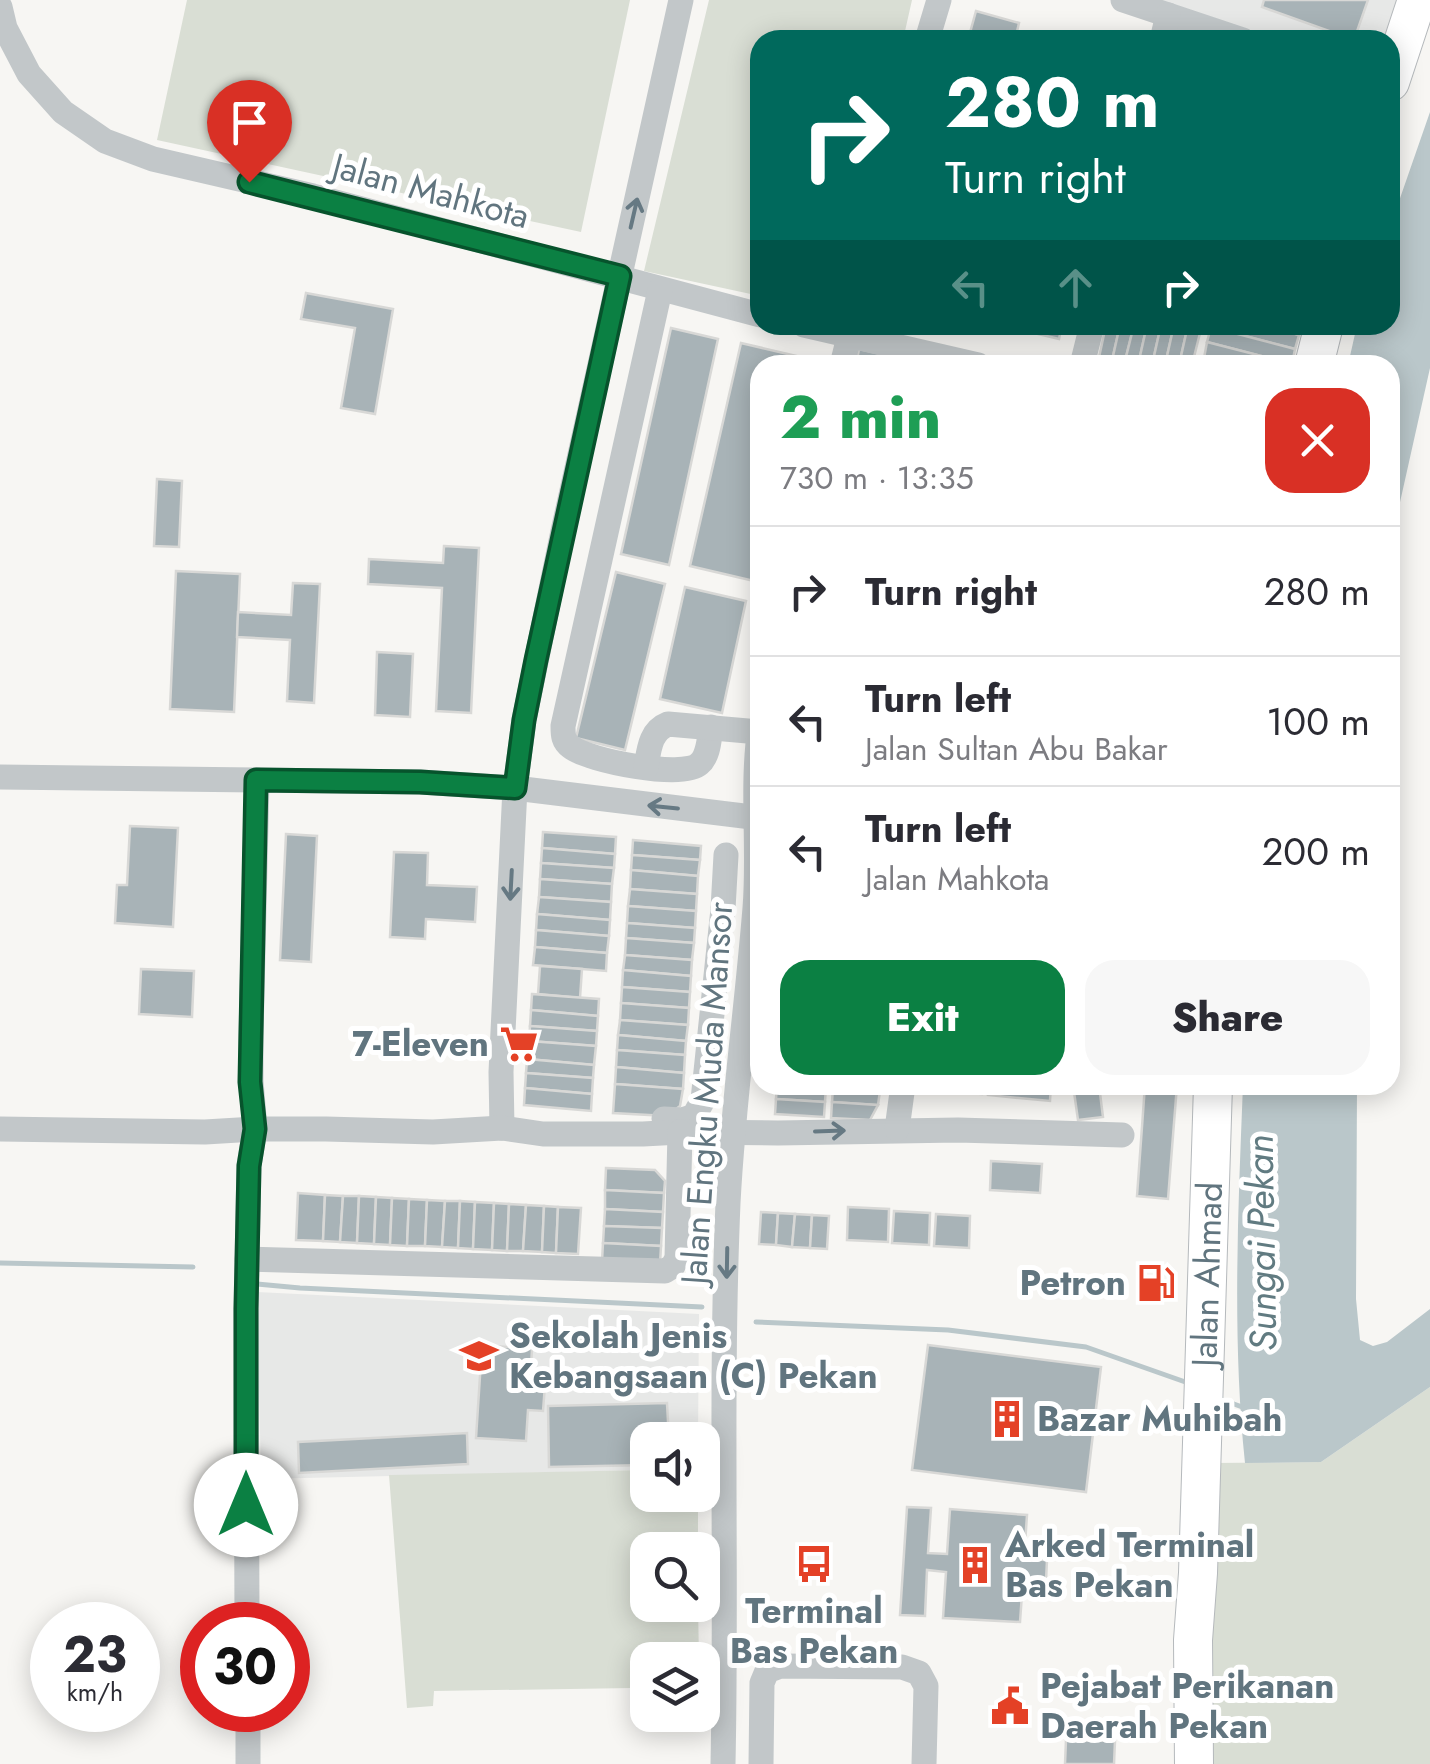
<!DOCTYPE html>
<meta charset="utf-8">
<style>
:root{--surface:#fff;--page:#f7f7f7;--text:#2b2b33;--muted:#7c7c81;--line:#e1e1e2;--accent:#0b8043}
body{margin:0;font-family:Jost,sans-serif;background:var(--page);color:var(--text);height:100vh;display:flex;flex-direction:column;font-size:38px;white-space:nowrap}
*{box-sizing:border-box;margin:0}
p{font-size:32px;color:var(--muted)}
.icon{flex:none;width:55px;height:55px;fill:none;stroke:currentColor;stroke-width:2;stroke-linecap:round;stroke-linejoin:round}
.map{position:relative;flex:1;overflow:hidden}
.drawer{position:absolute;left:750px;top:355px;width:650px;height:740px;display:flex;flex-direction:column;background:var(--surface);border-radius:30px;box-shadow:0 5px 25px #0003}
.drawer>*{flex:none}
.hud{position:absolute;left:750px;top:30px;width:650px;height:305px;border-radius:30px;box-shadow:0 5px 25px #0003;background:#00695c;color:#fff;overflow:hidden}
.buttons{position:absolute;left:630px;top:1422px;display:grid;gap:20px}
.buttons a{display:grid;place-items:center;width:90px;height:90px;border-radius:20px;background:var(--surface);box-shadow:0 5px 25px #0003;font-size:50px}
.speed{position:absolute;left:30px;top:1602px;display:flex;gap:20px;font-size:50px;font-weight:700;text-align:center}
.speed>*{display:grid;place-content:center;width:130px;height:130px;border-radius:50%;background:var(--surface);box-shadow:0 5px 25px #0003;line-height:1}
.speed small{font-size:25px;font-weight:400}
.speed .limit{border:15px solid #d22;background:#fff;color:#111}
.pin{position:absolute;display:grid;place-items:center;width:85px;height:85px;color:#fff;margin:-102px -42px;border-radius:50% 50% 50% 0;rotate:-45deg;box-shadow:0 0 10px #0007}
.pin .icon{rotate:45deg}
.me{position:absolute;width:110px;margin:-55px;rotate:0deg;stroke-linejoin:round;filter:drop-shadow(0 0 8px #0008)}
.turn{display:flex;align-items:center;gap:35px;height:210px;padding:0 30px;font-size:45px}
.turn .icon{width:130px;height:130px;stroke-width:2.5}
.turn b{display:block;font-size:70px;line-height:85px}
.lanes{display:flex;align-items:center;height:95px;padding:0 30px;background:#0003;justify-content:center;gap:50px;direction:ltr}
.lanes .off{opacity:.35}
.round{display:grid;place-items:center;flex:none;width:105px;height:105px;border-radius:30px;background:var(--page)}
.summary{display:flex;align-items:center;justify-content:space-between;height:170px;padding:0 30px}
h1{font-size:60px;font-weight:800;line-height:75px;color:#1e9e55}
.cta{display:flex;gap:20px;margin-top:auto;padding:20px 30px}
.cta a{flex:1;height:115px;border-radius:30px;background:var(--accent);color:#fff;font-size:40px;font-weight:800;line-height:115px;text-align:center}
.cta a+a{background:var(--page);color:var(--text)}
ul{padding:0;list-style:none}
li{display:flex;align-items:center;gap:30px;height:130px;padding:0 30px;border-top:2px solid var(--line)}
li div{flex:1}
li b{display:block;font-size:38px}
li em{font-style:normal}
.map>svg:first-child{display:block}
.built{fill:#e7e8e7}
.green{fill:#d9ded4}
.water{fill:#bac7ca}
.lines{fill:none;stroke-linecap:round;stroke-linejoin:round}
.stream{stroke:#bac7ca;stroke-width:5}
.building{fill:#a8b3b7;stroke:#d8d8d6;stroke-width:2.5}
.highway-casing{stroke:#b5b9bc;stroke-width:40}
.minor{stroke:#c2c7c9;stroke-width:25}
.highway{stroke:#fff;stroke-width:38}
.oneway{stroke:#667983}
.route-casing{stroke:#07532c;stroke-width:25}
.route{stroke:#0b8043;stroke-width:18}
.labels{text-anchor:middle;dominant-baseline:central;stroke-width:10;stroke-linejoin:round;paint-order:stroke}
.street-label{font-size:35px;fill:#61757f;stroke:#fff}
.poi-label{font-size:35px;font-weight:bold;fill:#61757f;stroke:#fff;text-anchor:start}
.water-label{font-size:38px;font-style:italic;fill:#617b81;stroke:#fff}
</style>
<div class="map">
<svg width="1430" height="1764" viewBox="0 0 1430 1764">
<rect width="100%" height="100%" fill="#f7f6f3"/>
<g class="built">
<path d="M1157,0H1401L1388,40H1277Z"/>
<path d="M257,1292L699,1314L698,1440H648L647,1470L261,1479Z"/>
</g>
<g class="green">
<path d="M187,0H630L581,232L157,140Z"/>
<path d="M709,0H912L903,40H760V296L644,271Z"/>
<path d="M1430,1387V1764H1206L1212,1463L1321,1462Z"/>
<path d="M647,1470L648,1495H698V1550H648V1605H698L699,1660H648L647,1701L633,1702L632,1688L434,1691L433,1706L407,1708L389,1475Z"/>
</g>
<g class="water">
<path d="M1430,112V368L1390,547V365H1348L1357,325H1390V227Z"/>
<path d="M1243,1085H1357L1356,1299L1360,1340L1373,1346L1387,1342L1430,1309V1387L1321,1462L1245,1463C1232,1338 1238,1210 1243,1085Z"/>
</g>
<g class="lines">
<g class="stream">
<path d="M0,1263L193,1267"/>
<path d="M257,1284L300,1288L702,1307"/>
<path d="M756,1322L948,1330L1086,1347L1191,1384"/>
<path d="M1220,1399L1245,1408"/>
</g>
</g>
<g class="building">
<path d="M1264,0H1368L1354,40L1262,7Z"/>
<path d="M976,11L1019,23L1015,40H968Z"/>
<path d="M306,293L393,309L375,414L341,408L355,328L301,319Z"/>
<path d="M1001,325H1062L1059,339Z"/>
<path d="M1106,325H1120L1111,365L1098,362Z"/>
<path d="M1120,325H1134L1124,365H1111Z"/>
<path d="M1134,325H1147L1138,365H1124Z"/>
<path d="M1147,325H1161L1152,365H1138Z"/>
<path d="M1161,325H1174L1165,365H1152Z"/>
<path d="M1174,325H1188L1179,365H1165Z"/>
<path d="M1188,325H1202L1192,365H1179Z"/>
<path d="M1211,325H1264L1299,335L1295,349L1211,327Z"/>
<path d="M1264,325H1301L1299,335Z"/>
<path d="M1211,327L1295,349L1292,364L1207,342Z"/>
<path d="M671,328L718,339L669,565L621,554Z"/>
<path d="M1207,342L1292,364V365H1232L1204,358Z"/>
<path d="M741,343L805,358L804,365H760V555L754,581L690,566Z"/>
<path d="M859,349L929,365H856Z"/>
<path d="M1204,358L1232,365H1202Z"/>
<path d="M157,479L182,481L179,547L154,546Z"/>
<path d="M444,546L479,548L471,713L436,711L442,588L368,584L369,559L443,563Z"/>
<path d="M176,571L240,574L234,712L170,709Z"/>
<path d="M616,572L665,584L625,750L576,738Z"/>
<path d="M293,583L320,584L314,703L287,701L290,640L237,637L238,612L291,615Z"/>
<path d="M685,587L746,601L722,713L660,699Z"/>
<path d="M377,652L413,654L410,717L375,715Z"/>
<path d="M130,826L178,828L173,927L115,923L117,885H127Z"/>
<path d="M543,832L616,837L615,854L542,848Z"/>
<path d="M286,834L317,836L311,962L280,960Z"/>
<path d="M633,840L701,846L700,860L632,855Z"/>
<path d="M542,848L615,854L614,868L541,863Z"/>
<path d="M394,852L428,853L427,885L477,887L475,922L426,919L425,939L390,937Z"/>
<path d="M632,855L700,860L698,876L631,870Z"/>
<path d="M541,863L614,868L612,884L540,879Z"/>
<path d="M631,870L698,876L697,894L630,889Z"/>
<path d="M540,879L612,884L611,902L539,897Z"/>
<path d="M630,889L697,894L696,911L628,906Z"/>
<path d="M539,897L611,902L610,920L537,914Z"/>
<path d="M628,906L696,911L695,928L627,923Z"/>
<path d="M537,914L610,920L609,936L536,930Z"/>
<path d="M627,923L695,928L694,943L626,938Z"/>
<path d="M536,930L609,936L607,953L535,947Z"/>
<path d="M626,938L694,943L692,960L625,955Z"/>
<path d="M535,947L607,953L606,971L533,965Z"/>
<path d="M625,955L692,960L691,976L623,970Z"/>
<path d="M540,966L582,969L580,998L538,994Z"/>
<path d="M141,969L194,971L192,1017L139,1014Z"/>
<path d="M623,970L691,976L690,992L622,987Z"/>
<path d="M622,987L690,992L689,1008L621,1003Z"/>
<path d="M532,994L599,999L598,1016L531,1010Z"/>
<path d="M621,1003L689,1008L688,1025L620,1020Z"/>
<path d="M531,1010L598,1016L597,1031L530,1026Z"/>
<path d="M620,1020L688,1025L686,1041L618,1035Z"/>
<path d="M530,1026L597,1031L596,1046L529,1041Z"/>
<path d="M618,1035L686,1041L685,1055L617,1050Z"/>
<path d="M529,1041L596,1046L594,1065L527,1059Z"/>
<path d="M617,1050L685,1055L684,1073L616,1067Z"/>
<path d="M527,1059L594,1065L593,1078L526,1073Z"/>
<path d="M616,1067L684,1073L683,1089L615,1084Z"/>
<path d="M526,1073L593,1078L592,1094L525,1088Z"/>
<path d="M615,1084L683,1089L680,1106L667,1116L613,1113Z"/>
<path d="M777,1085L826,1086L825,1102L776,1099Z"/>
<path d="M833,1085H880V1091L833,1087Z"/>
<path d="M952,1085H968L967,1093L951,1091Z"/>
<path d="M968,1085H983L982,1094L967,1093Z"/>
<path d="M989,1085H1051L1050,1101L988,1095Z"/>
<path d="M1073,1085H1099L1103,1117L1078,1120Z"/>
<path d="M1145,1085H1177L1168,1199L1137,1196Z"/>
<path d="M833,1087L880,1091L878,1105L832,1102Z"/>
<path d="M525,1088L592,1094L591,1111L524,1105Z"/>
<path d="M776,1099L825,1102L824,1117L775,1114Z"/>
<path d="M832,1102L878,1105L870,1120L831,1118Z"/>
<path d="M991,1161L1042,1164L1040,1193L990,1190Z"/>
<path d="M606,1168L655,1170L665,1181L664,1193L605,1190Z"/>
<path d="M605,1190L664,1193L663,1212L605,1209Z"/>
<path d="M298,1193L325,1195L323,1241L296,1240Z"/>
<path d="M325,1195L343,1196L340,1242L323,1241Z"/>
<path d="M343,1196H359L357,1243L340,1242Z"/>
<path d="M359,1196L376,1197L374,1244L357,1243Z"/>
<path d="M376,1197L392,1198L390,1245L374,1244Z"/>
<path d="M392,1198L409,1199L407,1246L390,1245Z"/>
<path d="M409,1199L427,1200L425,1246H407Z"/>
<path d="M427,1200L445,1201L442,1247L425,1246Z"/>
<path d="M445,1201H460L458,1248L442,1247Z"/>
<path d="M460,1201L475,1202L473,1249L458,1248Z"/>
<path d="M475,1202L494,1203L492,1250L473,1249Z"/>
<path d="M494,1203L509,1204L507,1251L492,1250Z"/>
<path d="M509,1204L526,1205L523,1251H507Z"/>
<path d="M526,1205L544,1206L542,1252L523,1251Z"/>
<path d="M544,1206L558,1207L556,1253L542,1252Z"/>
<path d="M558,1207L581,1208L578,1254L556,1253Z"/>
<path d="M848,1207L889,1209L888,1242L847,1240Z"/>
<path d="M605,1209L663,1212L662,1228L604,1226Z"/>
<path d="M894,1211L930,1213L929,1245L892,1243Z"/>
<path d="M761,1212L778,1213L776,1245L759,1244Z"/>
<path d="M778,1213L795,1214L792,1247L776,1245Z"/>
<path d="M795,1214L812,1215L810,1248L792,1247Z"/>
<path d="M936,1214L970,1216L969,1248L934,1246Z"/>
<path d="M812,1215L829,1216L827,1249L810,1248Z"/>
<path d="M604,1226L662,1228L661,1246L603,1243Z"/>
<path d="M603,1243L661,1246L660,1264L602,1261Z"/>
<path d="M482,1345L532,1349L530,1384L545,1385L543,1411L528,1410L526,1441L476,1438Z"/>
<path d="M928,1345L1101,1367L1086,1492L912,1470Z"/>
<path d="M667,1403L669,1440H648V1465L549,1467L548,1406Z"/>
<path d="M467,1433L468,1464L299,1473L298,1442Z"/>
<path d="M907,1507L931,1508L928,1553L947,1554L950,1509L1027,1515L1024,1559L1047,1560L1046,1581L1023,1580L1020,1622L943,1618L946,1572L927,1570L925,1616L900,1615Z"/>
<path d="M1066,1740L1115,1741L1114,1764H1065Z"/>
</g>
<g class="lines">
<g class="highway-casing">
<g id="highway">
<path d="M1390,82L1417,0"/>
<path d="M1314,365L1324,325"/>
<path id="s1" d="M1194,1764L1193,1640L1198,1573L1213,1085"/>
</g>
</g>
<g class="minor">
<path d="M1123,0L1243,40"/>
<path d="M0,7L5,28L29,74L63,112L105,141L153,159L313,196L760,315"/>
<path d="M927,40L939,0"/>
<path d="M1162,40L1168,15"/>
<path d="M660,290L563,726C563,735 563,741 571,747C589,761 683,779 699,764C709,756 709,739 711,727"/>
<path d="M804,325L978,365"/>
<path d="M842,365L852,325"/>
<path d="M1082,365L1092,325"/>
<path d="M646,767C649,750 650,731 668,724L759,732"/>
<path d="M0,777L420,782L515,788L760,818"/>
<path d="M664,1119L682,1120L694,1116L703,1100L723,909L726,855"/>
<path d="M502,1128L501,1072L515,788L524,720L563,531L681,0"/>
<path d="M0,1129L205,1132L255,1129H326L433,1132L502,1128L543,1134H643L680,1132L778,1133L958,1130L1122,1135"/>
<path d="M897,1129L903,1085"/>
<path d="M247,1259L665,1271L673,1266L677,1258L680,1132"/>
<path d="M247,1625L246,1309L249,1165L255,1129L251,1081V1036L257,780"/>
<path d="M248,1710V1764"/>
<path d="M723,1764C727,1577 720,1390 728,1203C733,1104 747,1007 755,908C760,848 751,788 760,727"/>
<path d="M761,1764L762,1683L767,1671L780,1666L902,1667L919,1673L926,1686L924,1764"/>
</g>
<use href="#highway" class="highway"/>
</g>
<defs><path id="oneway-shaft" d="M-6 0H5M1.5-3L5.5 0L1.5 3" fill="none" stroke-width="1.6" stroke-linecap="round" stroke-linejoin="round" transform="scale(2.5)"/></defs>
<g class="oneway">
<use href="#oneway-shaft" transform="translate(634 213) rotate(-77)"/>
<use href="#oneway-shaft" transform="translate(663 807) rotate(-174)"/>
<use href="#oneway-shaft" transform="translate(511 885) rotate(93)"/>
<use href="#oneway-shaft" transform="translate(830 1131) rotate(-2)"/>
<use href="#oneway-shaft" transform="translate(727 1263) rotate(91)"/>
</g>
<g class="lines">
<g class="route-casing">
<path id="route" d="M246,1505V1309L249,1166L255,1129L250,1082L256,780L420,782L515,788L524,720L536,660L620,276L249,182"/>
</g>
<use href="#route" class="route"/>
</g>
<defs>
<g id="supermarket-bare" transform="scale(3)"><path d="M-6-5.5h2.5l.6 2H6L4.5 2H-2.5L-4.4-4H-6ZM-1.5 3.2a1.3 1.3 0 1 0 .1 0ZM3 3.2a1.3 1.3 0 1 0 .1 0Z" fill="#e44126" stroke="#fff" stroke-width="2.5" paint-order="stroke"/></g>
<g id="fuel-bare" transform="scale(3)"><path d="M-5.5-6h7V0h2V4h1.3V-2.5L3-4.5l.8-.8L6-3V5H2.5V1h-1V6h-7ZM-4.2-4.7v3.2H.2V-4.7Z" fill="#e44126" stroke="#fff" stroke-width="2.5" paint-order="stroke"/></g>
<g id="school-bare" transform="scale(3)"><path d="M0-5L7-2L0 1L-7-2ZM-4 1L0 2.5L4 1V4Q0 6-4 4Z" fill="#e44126" stroke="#fff" stroke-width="2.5" paint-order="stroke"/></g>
<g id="building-bare" transform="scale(3)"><path d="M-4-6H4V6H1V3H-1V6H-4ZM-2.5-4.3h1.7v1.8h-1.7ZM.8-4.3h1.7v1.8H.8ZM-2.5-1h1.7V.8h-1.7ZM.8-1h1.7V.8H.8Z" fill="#e44126" stroke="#fff" stroke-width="2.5" paint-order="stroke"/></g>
<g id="bus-bare" transform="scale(3)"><path d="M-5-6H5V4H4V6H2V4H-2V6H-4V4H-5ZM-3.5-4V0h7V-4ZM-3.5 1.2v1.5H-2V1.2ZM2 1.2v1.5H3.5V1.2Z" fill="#e44126" stroke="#fff" stroke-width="2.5" paint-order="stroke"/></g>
<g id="civic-bare" transform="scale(3)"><path d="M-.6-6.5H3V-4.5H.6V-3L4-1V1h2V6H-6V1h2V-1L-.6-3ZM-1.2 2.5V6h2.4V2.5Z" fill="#e44126" stroke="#fff" stroke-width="2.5" paint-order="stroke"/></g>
</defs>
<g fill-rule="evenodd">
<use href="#supermarket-bare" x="519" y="1044"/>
<use href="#fuel-bare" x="1156" y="1283"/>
<use href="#school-bare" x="479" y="1356"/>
<use href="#building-bare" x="1007" y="1419"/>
<use href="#bus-bare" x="814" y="1564"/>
<use href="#building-bare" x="975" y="1565"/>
<use href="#civic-bare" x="1010" y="1706"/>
</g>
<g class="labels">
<g class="street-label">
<text transform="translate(431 191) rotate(15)">Jalan Mahkota</text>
<text transform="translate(707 1093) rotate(-86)">Jalan Engku Muda Mansor</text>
<text stroke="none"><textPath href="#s1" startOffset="490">Jalan Ahmad</textPath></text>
</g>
<g class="poi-label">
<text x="489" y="1044" text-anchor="end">7-Eleven</text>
<text x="1126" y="1283" text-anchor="end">Petron</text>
<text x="509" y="1336">Sekolah Jenis<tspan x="509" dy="40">Kebangsaan (C) Pekan</tspan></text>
<text x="1037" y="1419">Bazar Muhibah</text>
<text x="1005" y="1545">Arked Terminal<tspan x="1005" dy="40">Bas Pekan</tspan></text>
<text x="814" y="1611" text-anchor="middle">Terminal<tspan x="814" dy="40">Bas Pekan</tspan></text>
<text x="1040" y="1686">Pejabat Perikanan<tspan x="1040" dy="40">Daerah Pekan</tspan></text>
</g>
<g class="water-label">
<text transform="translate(1261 1243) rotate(-91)">Sungai Pekan</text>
</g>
</g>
</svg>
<div class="buttons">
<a><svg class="icon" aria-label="sound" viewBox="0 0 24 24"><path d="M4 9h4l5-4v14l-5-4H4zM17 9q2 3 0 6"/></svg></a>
<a><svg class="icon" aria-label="search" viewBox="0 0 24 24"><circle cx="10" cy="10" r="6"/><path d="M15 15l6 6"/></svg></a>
<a><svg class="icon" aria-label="layers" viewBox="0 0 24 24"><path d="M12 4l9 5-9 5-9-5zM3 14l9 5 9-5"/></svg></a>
</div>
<div class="speed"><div>23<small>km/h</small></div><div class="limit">30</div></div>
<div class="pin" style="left:249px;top:182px;background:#d93025"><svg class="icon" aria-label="arrive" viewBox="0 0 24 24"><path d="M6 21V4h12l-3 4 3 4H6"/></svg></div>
<svg class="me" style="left:246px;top:1505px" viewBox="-20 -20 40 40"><circle r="19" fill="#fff"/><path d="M0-13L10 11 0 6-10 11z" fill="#0b8043"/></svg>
<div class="hud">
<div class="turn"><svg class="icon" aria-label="right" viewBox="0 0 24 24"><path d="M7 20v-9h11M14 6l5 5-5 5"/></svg><div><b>280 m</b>Turn right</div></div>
<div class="lanes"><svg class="icon off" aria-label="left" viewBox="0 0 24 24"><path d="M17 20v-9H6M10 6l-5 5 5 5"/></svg><svg class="icon off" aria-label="ahead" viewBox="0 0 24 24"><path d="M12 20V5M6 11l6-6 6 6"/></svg><svg class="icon" aria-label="right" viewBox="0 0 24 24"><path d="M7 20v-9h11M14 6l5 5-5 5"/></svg></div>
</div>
<section class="drawer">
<div class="summary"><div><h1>2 min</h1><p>730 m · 13:35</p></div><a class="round" style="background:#d93025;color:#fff"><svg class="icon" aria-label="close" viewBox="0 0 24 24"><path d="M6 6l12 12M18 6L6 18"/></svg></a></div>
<ul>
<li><svg class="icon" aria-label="right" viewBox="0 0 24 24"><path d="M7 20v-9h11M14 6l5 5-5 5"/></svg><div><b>Turn right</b></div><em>280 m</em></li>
<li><svg class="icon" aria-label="left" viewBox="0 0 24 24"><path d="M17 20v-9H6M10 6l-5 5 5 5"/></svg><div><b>Turn left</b><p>Jalan Sultan Abu Bakar</p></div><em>100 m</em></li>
<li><svg class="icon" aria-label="left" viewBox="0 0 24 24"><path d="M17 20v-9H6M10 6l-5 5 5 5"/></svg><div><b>Turn left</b><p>Jalan Mahkota</p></div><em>200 m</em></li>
</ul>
<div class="cta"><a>Exit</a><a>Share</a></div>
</section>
</div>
